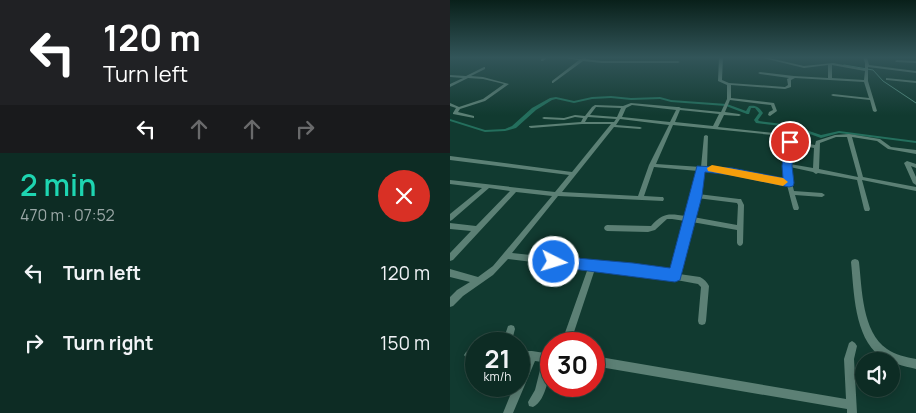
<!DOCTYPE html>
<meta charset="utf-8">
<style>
:root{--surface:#0d2c24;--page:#1b3831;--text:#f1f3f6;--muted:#9aa7a6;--line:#2d4841;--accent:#1ed5b1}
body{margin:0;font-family:Manrope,sans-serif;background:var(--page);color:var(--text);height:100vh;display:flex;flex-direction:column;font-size:19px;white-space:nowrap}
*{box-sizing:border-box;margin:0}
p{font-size:16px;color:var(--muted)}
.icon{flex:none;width:28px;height:28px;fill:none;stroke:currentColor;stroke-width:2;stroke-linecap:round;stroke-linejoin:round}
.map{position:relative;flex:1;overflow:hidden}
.details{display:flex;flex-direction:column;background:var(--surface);width:450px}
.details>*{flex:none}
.hud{background:#202124;color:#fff;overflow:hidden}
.buttons{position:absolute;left:405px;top:352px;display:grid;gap:10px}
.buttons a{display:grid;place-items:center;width:45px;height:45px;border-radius:50%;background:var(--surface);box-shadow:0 2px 12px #0003,0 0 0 1px var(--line);font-size:25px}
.speed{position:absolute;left:15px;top:332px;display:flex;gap:10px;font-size:25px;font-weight:700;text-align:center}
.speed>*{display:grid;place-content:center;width:65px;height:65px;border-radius:50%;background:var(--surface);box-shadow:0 2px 12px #0003,0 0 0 1px var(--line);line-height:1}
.speed small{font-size:12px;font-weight:400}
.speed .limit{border:8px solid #d22;background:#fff;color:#111}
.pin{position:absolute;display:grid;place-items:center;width:42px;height:42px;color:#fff;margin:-21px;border:2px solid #fff;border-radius:50%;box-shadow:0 1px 5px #0007}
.me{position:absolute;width:55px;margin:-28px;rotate:95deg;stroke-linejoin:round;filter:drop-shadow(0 0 4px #0008)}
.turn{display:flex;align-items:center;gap:18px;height:105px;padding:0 20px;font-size:22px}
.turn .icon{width:65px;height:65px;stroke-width:2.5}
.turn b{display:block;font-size:35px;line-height:42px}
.lanes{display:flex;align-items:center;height:48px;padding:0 20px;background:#0003;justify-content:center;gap:25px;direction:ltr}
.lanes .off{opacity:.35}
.round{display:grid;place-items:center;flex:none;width:52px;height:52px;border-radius:26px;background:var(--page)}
.headline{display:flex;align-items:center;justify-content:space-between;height:85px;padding:0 20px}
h1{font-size:30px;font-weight:600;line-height:38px;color:var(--accent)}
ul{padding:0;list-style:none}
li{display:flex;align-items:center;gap:15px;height:70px;padding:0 20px}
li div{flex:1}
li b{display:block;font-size:19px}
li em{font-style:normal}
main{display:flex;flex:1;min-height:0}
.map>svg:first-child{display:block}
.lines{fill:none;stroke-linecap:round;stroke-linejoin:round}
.stream{stroke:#579283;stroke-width:1}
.canal{fill:#246f5d;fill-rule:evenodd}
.street{fill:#5c8075;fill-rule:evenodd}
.route{fill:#1a73e8;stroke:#114b97}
.slow{fill:#f59e0b}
</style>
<main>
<section class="details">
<div class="hud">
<div class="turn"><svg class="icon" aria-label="left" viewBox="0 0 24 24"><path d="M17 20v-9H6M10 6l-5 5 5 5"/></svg><div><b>120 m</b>Turn left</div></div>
<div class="lanes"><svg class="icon" aria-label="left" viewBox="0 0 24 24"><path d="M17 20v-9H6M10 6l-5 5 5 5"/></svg><svg class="icon off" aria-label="ahead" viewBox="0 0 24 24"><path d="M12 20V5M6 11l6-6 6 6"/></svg><svg class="icon off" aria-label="ahead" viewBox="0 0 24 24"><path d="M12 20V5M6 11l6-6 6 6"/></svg><svg class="icon off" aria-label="right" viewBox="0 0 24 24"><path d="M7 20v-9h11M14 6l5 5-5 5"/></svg></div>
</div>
<div class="headline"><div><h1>2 min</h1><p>470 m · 07:52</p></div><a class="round" style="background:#d93025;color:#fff"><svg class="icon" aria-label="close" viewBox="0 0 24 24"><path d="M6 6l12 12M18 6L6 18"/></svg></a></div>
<ul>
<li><svg class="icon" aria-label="left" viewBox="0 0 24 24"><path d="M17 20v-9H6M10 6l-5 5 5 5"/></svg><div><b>Turn left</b></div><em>120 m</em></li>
<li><svg class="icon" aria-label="right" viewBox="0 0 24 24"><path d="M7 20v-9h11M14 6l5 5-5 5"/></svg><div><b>Turn right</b></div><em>150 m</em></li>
</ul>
</section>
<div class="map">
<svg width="466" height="413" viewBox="0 0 466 413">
<rect width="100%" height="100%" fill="#113a30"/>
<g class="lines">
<path class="stream" d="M394,65L423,70L433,81L466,103"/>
<path class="canal" d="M161,96L181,98L210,97L221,100L277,104L296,111L299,106C306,105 309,107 313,113L308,120L309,121L341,125L371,135L389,131L466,141V143L389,133L371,138L340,127L306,123L304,120L309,113L305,108H301L299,114H297L276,106L221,102L210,99L181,100L161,98L142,99L124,103L106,99L102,100L86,110L66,128L55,131L35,132L0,121V119L35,130L55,129L62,126L82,108L100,98L106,97L124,101L142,97Z"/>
<g class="street">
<path d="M94,57H98L93,61H91V59Z"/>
<path d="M107,57L132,59L134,57H138L135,59L152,61H228L230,62L228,63H152L133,61L103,83H102V81L129,60Z"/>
<path d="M269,57H273L272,80L279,83L335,87L338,85L337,79L339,78L310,74L308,73L310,72L344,76L378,78V65L354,68L309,57H315L354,66L383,63L415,69V63L413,57H417L419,65L466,71V73L418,67V81L427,111L425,112L423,111L420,100L383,96L381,95L383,94L419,98L414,82L345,78L341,80V87L335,89L281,85V98L324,103L327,111L320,116L318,115L319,112L323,110L321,105L280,100L275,112L289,114L291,115L289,116L274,115L268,127L334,134L342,136V141L365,145L366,141L385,135L399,134L430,139L441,147L466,150V154L438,149L427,141L402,137L413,177L466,187V191L412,180L420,209L419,211H415L414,209L407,180L368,173L366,174L363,172L340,167L342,183L344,191L372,193L375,195L372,197L345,195L349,208L348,210H344L343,208L337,185L253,170L248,194L289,199H291L294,205L293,243L292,245L290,246L288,245L287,243V230L242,222L229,274L250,277C254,279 257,282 259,286L256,321L255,324L252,325L249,324L248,321L251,287L248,284L183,272L145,269L120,344H111L138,268L107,265L98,285L95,286L92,285L91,282L99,264L58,259L43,275L13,296L3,306L0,307V297L7,290L20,282L0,277V269L28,277L43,266L102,196L66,192L3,260L0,261V253L21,231L0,229V223L26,226L60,191L39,188L2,220L0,221V214L32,188L0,184V180L105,192L119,175L0,160V156L122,172L161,124H132L81,128L79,127V126L131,122L133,118L125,117L114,120L94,119L92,118L94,117L114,118L125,115L135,116L142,107L145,105L173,106L181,103L227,107H229L231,108L271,112L277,99V85L268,81ZM382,65L415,71L414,80L382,78ZM182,105L226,110L220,122L172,117L176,108ZM146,107L171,108L167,117L140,115ZM230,110L269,114L263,126L225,122ZM138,117L166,119L164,122H135ZM170,119L219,125L199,165L188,196L112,192L164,127L190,129L192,128L190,127L166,125ZM223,125L333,136L338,138L334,165L336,180L257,167L258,136L256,135L254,136L251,167L206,164ZM386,137H397L408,177L369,169L370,143ZM342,144L364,148L363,168L340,164ZM204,167L248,171L236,216C219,214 214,212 201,226L157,225L155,226L154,228L155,230L157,231L198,232L205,230L217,219H222L235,221L222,272L183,266L62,253L108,196L213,201L214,199L213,197H211L194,196ZM247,198L287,203L288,205L287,225L243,217Z"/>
<path d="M447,60L466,61V63L446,62L445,61Z"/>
<path d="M34,67H35V69L21,76L33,77L59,84L35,101L10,109L8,112L24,116V118L3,114V113L6,108L0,106V103L9,107L33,99L54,84L33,79L18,78L0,87V84L13,78L0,77V75L16,76Z"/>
<path d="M436,78L466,81V83L437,80H436Z"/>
<path d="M457,161L466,164V168L461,166L466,177V185L463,183L454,163Z"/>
<path d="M405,259L408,260L409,262C412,289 412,332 437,349C445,355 456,357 466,359V369C453,366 441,363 430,356C404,337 404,291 401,262L402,260Z"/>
<path d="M61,325L64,326L65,329L61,344H52L58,326Z"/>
<path d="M402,341L405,343L407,346L404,359L407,413H397V409L144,366V356L396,399L394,359L399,343Z"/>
<path d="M19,350H26V360H19L16,358L14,355L16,352Z"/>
<path d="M69,351H82L101,354C101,368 97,401 83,407L79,406L78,402L85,390L92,362L85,361L63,413H53L64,386H69V376L75,361H69Z"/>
</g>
</g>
<linearGradient id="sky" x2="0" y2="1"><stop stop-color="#09201a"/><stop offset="0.5" stop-color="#325559"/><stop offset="1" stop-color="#325559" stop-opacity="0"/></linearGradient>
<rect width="466" height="115" fill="url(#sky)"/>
<path class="route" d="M340,139L344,142L342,166L344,183L343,186L339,187L282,175L255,172L252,196L230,280L225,282L99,266L97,262L99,258L104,256L183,263L220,268L247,166L282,168L333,178L332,166L335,142Z"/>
<path class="slow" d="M262,165L333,178L338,182L333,186L258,171L257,168Z"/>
</svg>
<div class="buttons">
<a><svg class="icon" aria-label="sound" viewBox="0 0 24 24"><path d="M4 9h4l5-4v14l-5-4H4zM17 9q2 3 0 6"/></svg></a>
</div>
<div class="speed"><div>21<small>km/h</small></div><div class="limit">30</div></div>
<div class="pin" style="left:340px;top:142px;background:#d93025"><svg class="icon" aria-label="arrive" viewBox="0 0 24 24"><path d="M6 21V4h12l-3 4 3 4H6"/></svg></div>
<svg class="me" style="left:104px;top:262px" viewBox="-20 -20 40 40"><circle r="17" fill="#1a73e8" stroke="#fff" stroke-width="3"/><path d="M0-11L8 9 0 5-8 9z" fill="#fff"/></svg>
</div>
</main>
